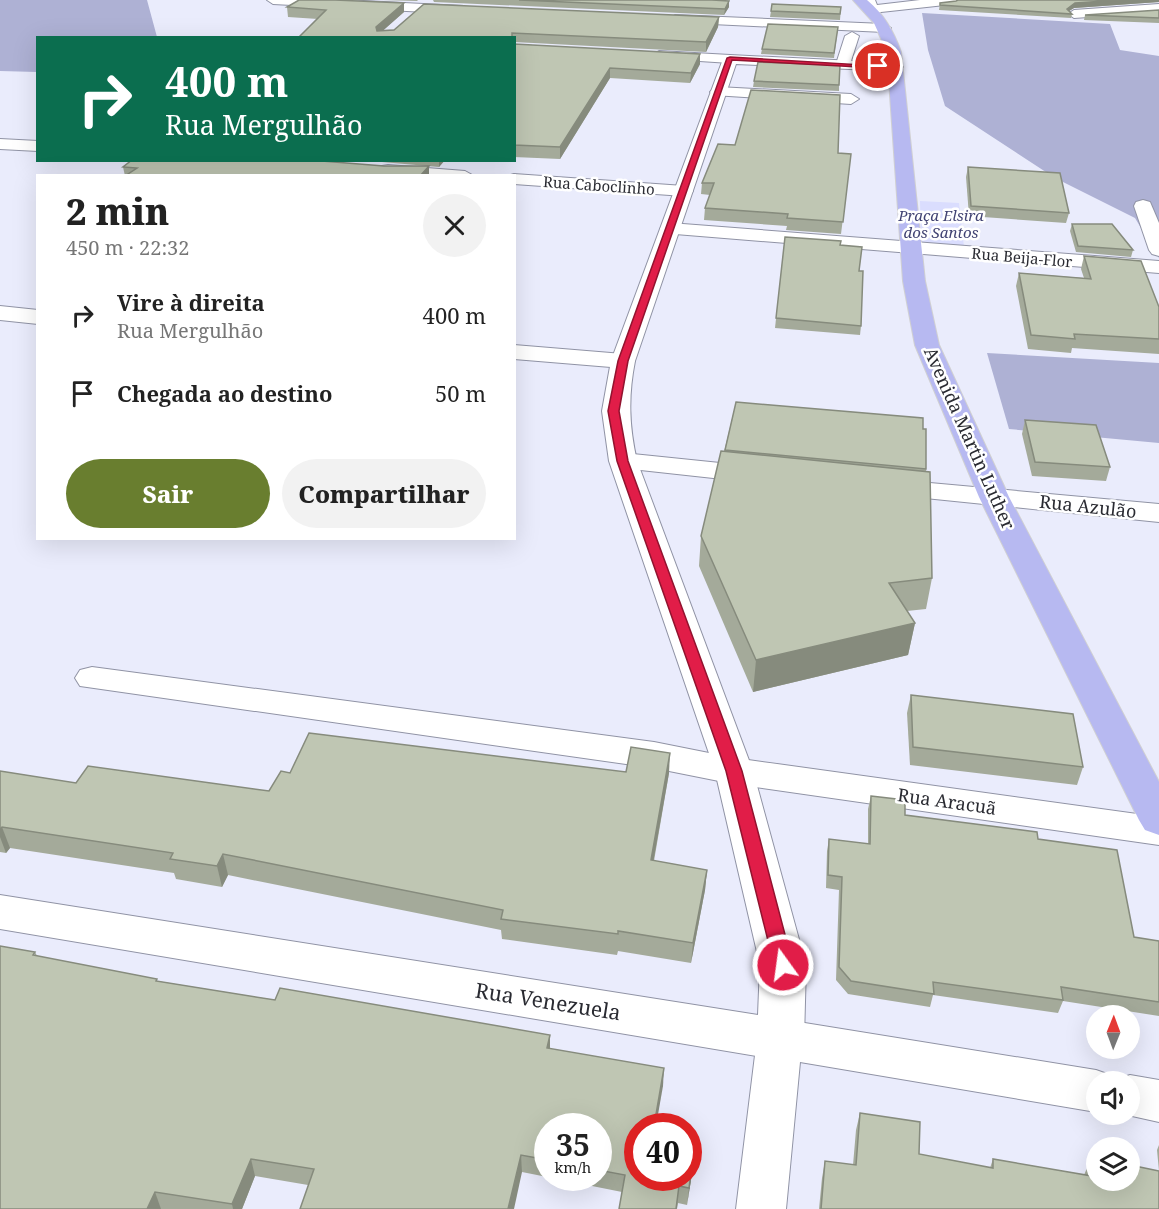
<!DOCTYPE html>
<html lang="pt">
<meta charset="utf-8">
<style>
:root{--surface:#fff;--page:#f2f2f2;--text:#222;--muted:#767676;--accent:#697e2f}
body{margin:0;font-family:"Noto Serif",serif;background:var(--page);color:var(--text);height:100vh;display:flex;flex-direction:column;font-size:22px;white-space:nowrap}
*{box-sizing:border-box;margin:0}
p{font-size:20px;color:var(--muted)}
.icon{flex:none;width:33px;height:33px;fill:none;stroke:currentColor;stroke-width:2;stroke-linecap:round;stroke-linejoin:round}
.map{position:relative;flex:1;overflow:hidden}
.side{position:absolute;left:36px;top:174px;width:480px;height:366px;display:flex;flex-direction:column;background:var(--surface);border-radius:0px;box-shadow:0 6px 24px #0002}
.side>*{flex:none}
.top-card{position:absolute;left:36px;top:36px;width:480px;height:126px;border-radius:0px;box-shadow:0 6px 24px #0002;background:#0b6e4f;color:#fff;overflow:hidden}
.needle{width:39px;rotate:1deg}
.fabs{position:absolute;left:1086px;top:1005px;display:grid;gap:12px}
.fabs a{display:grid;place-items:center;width:54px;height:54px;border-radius:50%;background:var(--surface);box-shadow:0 6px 24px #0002;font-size:30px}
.speed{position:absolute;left:534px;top:1113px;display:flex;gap:12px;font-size:30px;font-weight:700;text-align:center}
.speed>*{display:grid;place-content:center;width:78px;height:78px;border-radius:50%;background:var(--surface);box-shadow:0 6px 24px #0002;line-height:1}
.speed small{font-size:15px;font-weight:400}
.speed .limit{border:9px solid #d22;background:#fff;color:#111}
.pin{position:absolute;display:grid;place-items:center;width:51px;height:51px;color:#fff;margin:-26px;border:3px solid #fff;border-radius:50%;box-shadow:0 2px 6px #0007}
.me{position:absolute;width:66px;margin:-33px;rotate:346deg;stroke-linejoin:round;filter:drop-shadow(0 0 4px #0008)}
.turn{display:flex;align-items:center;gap:21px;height:126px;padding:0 30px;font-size:27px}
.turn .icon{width:78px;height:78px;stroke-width:2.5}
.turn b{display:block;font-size:42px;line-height:51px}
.round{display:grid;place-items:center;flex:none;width:63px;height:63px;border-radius:32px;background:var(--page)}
.overview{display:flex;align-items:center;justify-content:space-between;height:102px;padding:0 30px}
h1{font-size:36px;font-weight:800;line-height:45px}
.primary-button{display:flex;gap:12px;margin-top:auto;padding:12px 30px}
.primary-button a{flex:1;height:69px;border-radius:36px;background:var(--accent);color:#fff;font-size:24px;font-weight:800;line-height:69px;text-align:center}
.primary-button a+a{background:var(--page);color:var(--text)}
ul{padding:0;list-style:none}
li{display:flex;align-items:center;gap:18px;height:78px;padding:0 30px}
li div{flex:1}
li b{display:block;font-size:22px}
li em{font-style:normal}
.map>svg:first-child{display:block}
.green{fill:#daddfe}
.forest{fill:#aeb1d4}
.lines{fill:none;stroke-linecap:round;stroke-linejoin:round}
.minor-casing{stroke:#9093a5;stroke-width:2}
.tertiary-casing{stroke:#9093a5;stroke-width:2}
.primary-casing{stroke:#d0d0d2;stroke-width:2}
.minor{fill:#fff;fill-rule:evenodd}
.tertiary{fill:#fff;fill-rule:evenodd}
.primary{fill:#b7b9f1;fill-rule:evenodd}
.wall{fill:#a4aa9a;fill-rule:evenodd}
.shaded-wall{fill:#868b7d}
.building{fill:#bfc6b3;stroke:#868b7d;stroke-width:1.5}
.route{fill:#e11d48;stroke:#92132f;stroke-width:1.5}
.labels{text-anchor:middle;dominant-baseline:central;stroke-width:5;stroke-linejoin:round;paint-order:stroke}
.far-street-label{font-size:15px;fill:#2a2b32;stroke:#fff}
.far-park-label{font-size:15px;font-style:italic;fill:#414373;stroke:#fff}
.street-label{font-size:18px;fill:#2a2b32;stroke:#fff}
.near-street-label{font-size:21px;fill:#2a2b32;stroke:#fff}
</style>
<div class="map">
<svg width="1159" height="1209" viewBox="0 0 1159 1209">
<rect width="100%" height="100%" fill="#eaecfc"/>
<path class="green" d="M920,201L959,203L964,247L921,244Z"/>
<g class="forest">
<path d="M0,0H147L157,37L38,38L37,72L0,71Z"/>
<path d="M922,13L1110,24L1120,50L1159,56V258L1135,218L1055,178L945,106L928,50Z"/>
<path d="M987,353L1159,363V443L1009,429Z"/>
</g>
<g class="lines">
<g class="minor-casing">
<g id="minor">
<path d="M267,0H343L464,6L470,10L464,14L273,4Z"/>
<path d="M863,0H875L877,5L920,0H960L954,4L872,13L868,12Z"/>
<path d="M1159,4V12L1074,18L1068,14L1074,10Z"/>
<path d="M675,15L884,24L891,28L884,32L670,22L669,19Z"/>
<path d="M852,32L859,36L850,64L843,68L838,67L836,64L845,36Z"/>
<path d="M659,51L730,55L737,59L730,63L654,58L652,55Z"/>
<path d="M718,87L851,94L859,99L851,104L713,95L710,92L713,89Z"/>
<path d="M0,139L38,141V151L0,149Z"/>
<path d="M388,165L465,171L474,176L382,174L379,170L382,166Z"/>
<path d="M514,174L684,186L690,187L693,191L690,195L684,196L514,184V176H507Z"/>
<path d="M1143,200L1150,202L1159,223V256L1152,254L1149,250L1134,206L1136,202Z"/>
<path d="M670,223L1159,261V273L663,233L660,229L663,225Z"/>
<path d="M0,306L38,310V324L0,320Z"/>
<path d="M514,345L623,354L631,356L635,361L631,366L623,368L514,359Z"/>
<path d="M623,453L759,467L769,469L773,475L769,481L759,483L613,467L610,461L613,455Z"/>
<path d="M886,479L1159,504V522L876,493L872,487L876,481Z"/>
<path d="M92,667L654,742L734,758L1159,817V845L734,784L654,768L80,686L75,678L80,670Z"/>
<path d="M780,1019L1096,1070L1113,1076L1115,1080L1130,1075L1159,1080V1122L1123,1114H1130V1082H1096V1112L800,1062L786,1209H736L757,1039L764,1025Z"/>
</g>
</g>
<g class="tertiary-casing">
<path id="tertiary" d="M730,55L896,63L903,67L896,71L736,64L635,361C628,396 629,426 637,461L753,771L806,965L804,1039L797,1054L780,1060L0,929V895L758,1015L760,965L715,771L609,461L602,411L611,361L723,59Z"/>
</g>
<g class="primary-casing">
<path id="primary" d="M853,0H867C884,14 894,32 901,52L925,281L939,345L1009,497L1159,782V835L1145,830L1139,820L979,497L915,345L903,281L887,52L874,23Z"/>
</g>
<use href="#minor" class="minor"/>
<use href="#tertiary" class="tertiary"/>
<use href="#primary" class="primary"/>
</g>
<g class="wall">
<path d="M380,0H418L417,1Z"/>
<path d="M433,0H712L729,1V7L724,15L434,2Z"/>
<path d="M1159,0V2L1074,8L1069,11L1072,14L1071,18L939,10L940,3L956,1Z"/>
<path d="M404,3V12L383,30L719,17L718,27L706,52L514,42V38H298L318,19L288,17L287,7Z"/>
<path d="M841,7L840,20L770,17L771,11Z"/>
<path d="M1159,10V23L1084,20L1085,15Z"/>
<path d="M838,27L834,58L761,54L762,49Z"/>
<path d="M514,44L700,54V64L690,83L610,78L560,159L514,157Z"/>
<path d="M754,81L839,85V91L753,87Z"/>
<path d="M838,153L851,154L841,234L786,230L787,226L704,220L705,208L710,195L701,194L702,183Z"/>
<path d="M309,160L125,176L123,167Z"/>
<path d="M359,160H445L439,167Z"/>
<path d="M968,167L1069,213L1066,223L969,216L966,177Z"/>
<path d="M1072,224L1133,250L1131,257L1076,252L1070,231Z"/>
<path d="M785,237L840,245L859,271L861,326L860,335L775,328Z"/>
<path d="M1084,256L1159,307V354L1072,348L1071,353L1028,349L1016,286L1019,273L1084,278L1081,269Z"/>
<path d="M736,402L923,429L926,469L932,578L926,609L907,611L915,623L908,655L753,692L699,566L701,536L724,452Z"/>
<path d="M1025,420L1110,467L1106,481L1032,476L1022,434Z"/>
<path d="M911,695L1083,767L1077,785L910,765L907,713Z"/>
<path d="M0,771L76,783L269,791L290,773L626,772L669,773L654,861L707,870L705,890L691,963L618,951L617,955L502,939L501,930L228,875L222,887L176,879L174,873L10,848L6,853L0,852Z"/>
<path d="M871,796L905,815L1038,839L1134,937L1159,941V1016L1063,1001L1058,1013L933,995L930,1007L848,994L836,980L839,890L826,888L827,851L829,839L868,844V809Z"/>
<path d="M35,952L37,956L157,979V981L275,1000L550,1035V1049L663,1086L638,1126L694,1161L687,1205L678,1203L677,1209H619L622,1192L522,1172L308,1185L255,1176L242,1209H0ZM548,1126H598V1178H548Z"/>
<path d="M860,1113L919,1154L990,1168L993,1159L1084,1175L1091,1159L1159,1171L1157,1150L1159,1145V1209H819L822,1178L825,1161L853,1165L856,1130Z"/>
</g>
<g class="shaded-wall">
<path d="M1120,0H1159V2L1074,8L1066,13L1067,9L1075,3Z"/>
<path d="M729,1V7L724,15L725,9Z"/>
<path d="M404,3V12L377,36L376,27Z"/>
<path d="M719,17L718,27L706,52V42Z"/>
<path d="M700,54V64L690,83L691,73Z"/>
<path d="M610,68V78L560,159V147Z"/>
<path d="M439,160H445L439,167Z"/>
<path d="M429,166V176H420Z"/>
<path d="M915,623L908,655L753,692L756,660Z"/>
<path d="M670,753L669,773L650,880L651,860Z"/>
<path d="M2,827L10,848L6,853L0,837V830Z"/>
<path d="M223,854L228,875L222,887L217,866Z"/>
<path d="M707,870L705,890L691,963L693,943Z"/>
<path d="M550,1035V1053L547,1048Z"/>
<path d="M664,1068L663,1086L656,1126H654Z"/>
<path d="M695,1143L694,1161L687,1205L689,1188Z"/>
<path d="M521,1155L522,1172L514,1209H508Z"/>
<path d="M251,1159L255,1176L242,1209H233L232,1204Z"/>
<path d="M155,1192L161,1209H147Z"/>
</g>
<g class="building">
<path d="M299,0H335L404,3L376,27L377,31L394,30L424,4L719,17L706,42L512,33V38H298L326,10L287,7Z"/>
<path d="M519,0H712L729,1L725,9Z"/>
<path d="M958,0H1120L1075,3L1067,9L1072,14L940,5V3L956,1Z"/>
<path d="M772,4L841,7L840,14L771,11Z"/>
<path d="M1159,10V18L1085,15Z"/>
<path d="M768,24L838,27L834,53L762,49Z"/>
<path d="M514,44L700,54L691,73L610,68L560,147L514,145Z"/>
<path d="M758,62L840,65L839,85L754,81Z"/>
<path d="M751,90L840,95L838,153L851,154L843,222L787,218L788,214L705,208L714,183H702L718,144L735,145Z"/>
<path d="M132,160H309L384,166H429L420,176H125L137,168L123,167Z"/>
<path d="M968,167L1060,173L1069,213L971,206Z"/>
<path d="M1072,224H1112L1133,250L1078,246Z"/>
<path d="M785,237L841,241L840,245L862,247L859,271H863L861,326L776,318Z"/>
<path d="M1084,256L1141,261L1159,307V339L1074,334L1075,339L1031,335L1019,273L1091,279Z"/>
<path d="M736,402L923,418V429H926V469L725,450Z"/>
<path d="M1025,420L1096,425L1110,467L1035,462Z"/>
<path d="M721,451L930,472L932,578L889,583L915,623L756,660L701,536Z"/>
<path d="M911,695L1073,714L1083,767L913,747Z"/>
<path d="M309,733L626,772L631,747L670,753L651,860L707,870L693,943L618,931V934L501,919L503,910L223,854L217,866L170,859L173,853L2,827L0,830V771L76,783L88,766L269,791L281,771L290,773Z"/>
<path d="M871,796L905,800V815L1037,832L1038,839L1117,850L1134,937L1159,941V1002L1061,987L1063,1000L933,982L934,994L851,981L839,967L842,877L828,875L829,839L870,844Z"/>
<path d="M0,946L35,952L33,955L157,979L156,981L275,1000L280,988L550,1035L547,1048L664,1068L654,1126H638V1178H688V1142L695,1143L689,1188L679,1186L676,1209H619L625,1175L598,1170V1126H548V1160L521,1155L508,1209H300L314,1169L251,1159L232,1204L155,1192L147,1209H0Z"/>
<path d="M860,1113L920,1122L919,1154L993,1168V1159L1092,1176L1091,1159L1096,1160V1180H1130V1165L1159,1171V1209H821L825,1161L856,1165Z"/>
</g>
<path class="route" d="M730,57L881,66L878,68L732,60L628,361L619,411L628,461L742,771L793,965L790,971L783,973L777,971L774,965L726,771L617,461L608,411L618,361L727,58Z"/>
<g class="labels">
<g class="far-street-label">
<text transform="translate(599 185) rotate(4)">Rua Caboclinho</text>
<text transform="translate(1022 257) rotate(5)">Rua Beija-Flor</text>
</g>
<g class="far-park-label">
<text x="941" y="215">Praça Elsira<tspan x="941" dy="17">dos Santos</tspan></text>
</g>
<g class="street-label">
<text transform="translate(970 438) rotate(66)">Avenida Martin Luther</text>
<text transform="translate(1088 506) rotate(6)">Rua Azulão</text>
<text transform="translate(947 801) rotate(8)">Rua Aracuã</text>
</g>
<g class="near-street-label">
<text transform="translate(548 1001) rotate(9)">Rua Venezuela</text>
</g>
</g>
</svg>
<div class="fabs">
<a><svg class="needle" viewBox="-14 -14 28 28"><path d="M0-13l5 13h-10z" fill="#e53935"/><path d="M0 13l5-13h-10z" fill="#767676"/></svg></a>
<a><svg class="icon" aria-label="sound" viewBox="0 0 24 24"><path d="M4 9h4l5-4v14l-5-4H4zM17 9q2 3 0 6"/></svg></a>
<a><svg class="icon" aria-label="layers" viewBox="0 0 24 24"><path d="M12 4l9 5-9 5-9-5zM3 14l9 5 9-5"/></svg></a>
</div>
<div class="speed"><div>35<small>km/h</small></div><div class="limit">40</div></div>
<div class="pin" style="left:878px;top:66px;background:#d93025"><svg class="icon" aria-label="arrive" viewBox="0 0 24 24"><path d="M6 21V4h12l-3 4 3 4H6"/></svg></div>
<svg class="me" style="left:783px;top:965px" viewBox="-20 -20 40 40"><circle r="17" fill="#e11d48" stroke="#fff" stroke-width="3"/><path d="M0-11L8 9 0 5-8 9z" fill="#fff"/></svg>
<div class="top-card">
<div class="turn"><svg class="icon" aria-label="right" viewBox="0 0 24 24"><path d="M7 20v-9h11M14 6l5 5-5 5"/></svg><div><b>400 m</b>Rua Mergulhão</div></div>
</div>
<section class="side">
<div class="overview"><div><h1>2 min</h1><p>450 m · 22:32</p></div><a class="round"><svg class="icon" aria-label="close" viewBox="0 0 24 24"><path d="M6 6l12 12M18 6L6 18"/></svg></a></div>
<ul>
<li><svg class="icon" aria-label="right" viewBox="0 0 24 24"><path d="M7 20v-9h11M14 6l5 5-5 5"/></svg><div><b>Vire à direita</b><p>Rua Mergulhão</p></div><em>400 m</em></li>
<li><svg class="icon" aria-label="arrive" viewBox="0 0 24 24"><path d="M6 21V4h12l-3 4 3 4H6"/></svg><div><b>Chegada ao destino</b></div><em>50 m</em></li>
</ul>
<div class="primary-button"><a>Sair</a><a>Compartilhar</a></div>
</section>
</div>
